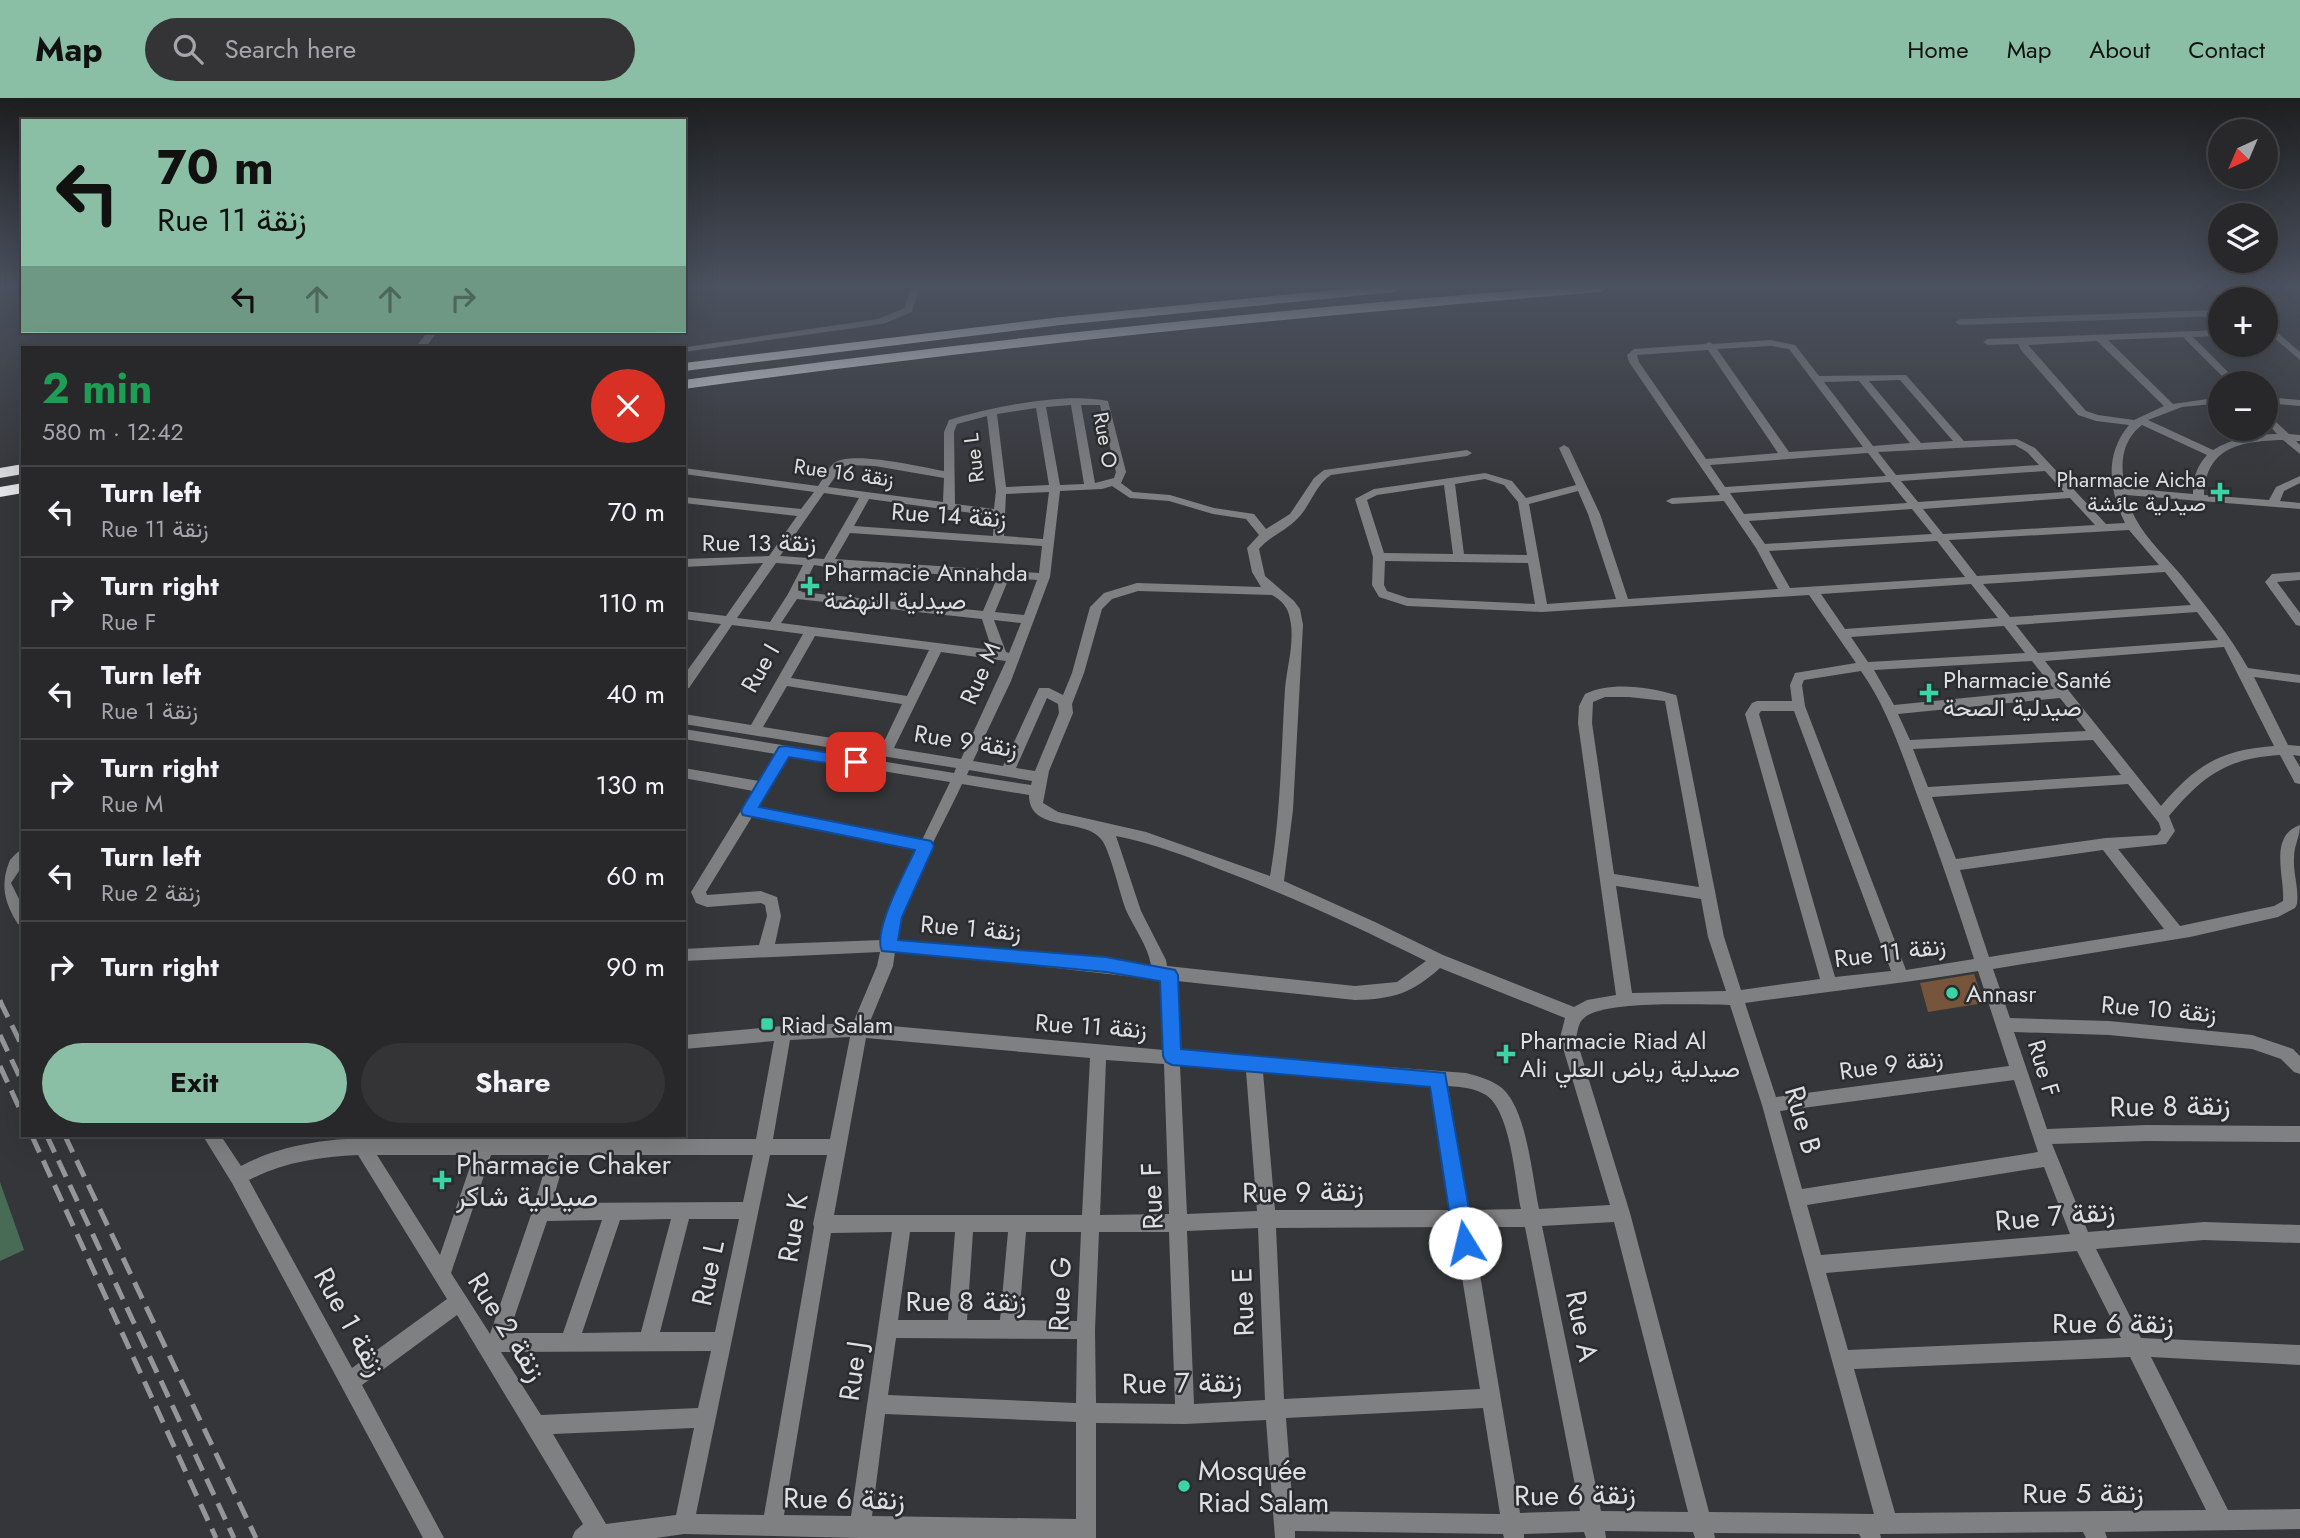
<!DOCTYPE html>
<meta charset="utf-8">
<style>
:root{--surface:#28282b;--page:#343437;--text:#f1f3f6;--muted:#a5a6a9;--line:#444447;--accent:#8abfa5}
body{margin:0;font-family:Jost,Vazirmatn,sans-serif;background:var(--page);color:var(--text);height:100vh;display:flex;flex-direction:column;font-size:26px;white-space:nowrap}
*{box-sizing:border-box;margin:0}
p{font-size:23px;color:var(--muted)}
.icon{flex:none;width:38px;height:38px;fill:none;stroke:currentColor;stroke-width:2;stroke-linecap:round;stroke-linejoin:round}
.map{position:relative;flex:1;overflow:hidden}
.side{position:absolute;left:21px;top:248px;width:665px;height:791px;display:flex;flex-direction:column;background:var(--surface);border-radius:0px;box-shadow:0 7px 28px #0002,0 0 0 2px var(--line)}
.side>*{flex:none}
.hud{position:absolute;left:21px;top:21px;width:665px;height:214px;border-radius:0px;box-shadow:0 7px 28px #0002,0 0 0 2px var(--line);background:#8abfa5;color:#111;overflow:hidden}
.needle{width:46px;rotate:224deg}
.buttons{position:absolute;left:2208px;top:21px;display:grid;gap:14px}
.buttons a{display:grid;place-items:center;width:70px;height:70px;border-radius:50%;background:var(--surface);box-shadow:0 7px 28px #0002,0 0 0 2px var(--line);font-size:35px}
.pin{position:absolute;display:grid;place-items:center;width:60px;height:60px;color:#fff;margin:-30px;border-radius:14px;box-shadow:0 4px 10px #0006}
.me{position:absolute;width:77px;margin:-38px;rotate:351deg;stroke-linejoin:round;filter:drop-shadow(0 0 5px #0008)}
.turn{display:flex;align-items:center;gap:24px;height:147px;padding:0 21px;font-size:32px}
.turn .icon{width:91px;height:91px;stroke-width:2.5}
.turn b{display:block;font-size:49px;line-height:60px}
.lanes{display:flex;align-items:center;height:66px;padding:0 21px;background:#0003;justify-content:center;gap:35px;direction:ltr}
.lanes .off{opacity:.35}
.round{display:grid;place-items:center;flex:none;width:74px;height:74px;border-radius:37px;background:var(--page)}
.headline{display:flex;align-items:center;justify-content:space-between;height:119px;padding:0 21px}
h1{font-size:42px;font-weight:700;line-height:52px;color:#1e9e55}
.primary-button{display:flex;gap:14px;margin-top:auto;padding:14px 21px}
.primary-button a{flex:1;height:80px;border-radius:42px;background:var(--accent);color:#111;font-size:28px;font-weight:700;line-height:80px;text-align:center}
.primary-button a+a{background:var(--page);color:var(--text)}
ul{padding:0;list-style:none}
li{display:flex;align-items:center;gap:21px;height:91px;padding:0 21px;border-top:2px solid var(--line)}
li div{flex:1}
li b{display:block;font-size:26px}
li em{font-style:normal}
header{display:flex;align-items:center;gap:42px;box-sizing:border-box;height:98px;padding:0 35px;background:var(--accent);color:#111}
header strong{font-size:33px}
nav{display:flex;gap:38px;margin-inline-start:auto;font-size:24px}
.search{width:490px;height:63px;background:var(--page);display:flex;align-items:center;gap:18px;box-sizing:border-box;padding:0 24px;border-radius:38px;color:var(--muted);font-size:26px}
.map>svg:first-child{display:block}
.green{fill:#486b55}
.building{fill:#76553a}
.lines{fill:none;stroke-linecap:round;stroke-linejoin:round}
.minor{fill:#7f8082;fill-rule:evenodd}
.motorway{fill:#e4e6e9;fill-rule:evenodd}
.rail-far1{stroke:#959699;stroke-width:4.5;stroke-dasharray:14 7;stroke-linecap:butt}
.rail{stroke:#959699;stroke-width:5;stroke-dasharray:18 9;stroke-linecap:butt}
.route{fill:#1a73e8;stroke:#114b97;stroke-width:2}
.poi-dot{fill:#3bd4a4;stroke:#2b2c2f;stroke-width:2.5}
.labels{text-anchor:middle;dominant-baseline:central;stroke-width:5;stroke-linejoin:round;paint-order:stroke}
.far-street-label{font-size:21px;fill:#dedfe1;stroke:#2b2c2f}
.far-poi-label{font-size:21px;fill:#dedfe1;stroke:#2b2c2f;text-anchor:end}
.street-label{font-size:24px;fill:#dedfe1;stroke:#2b2c2f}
.poi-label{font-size:24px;fill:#dedfe1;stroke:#2b2c2f;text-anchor:start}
.near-street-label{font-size:28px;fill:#dedfe1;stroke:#2b2c2f}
.near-poi-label{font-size:28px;fill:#dedfe1;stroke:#2b2c2f;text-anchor:start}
</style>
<header>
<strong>Map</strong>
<div class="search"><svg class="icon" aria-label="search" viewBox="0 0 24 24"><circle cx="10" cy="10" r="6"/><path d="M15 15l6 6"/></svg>Search here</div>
<nav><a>Home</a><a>Map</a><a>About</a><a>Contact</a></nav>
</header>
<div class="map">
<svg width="2300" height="1440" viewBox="0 0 2300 1440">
<rect width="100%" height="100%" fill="#353639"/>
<path class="green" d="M0,1084L24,1152L0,1163Z"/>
<path class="building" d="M1974,876L1984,905L1928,914L1920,885Z"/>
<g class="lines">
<g class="minor">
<path d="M910,190H919L912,214L883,226L684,254V250H680L878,221L905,210Z"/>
<path d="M2207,190H2217L2234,201H2223Z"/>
<path d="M2221,212V218L1960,227L1955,224L1960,221Z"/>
<path d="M2266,225L2300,254V262L2266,233Z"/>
<path d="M2221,232V238L2193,239L2239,285H2229L2183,239L2108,242L2173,306L2221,299V305L2182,309L2148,322L2213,352C2233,340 2254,336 2277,336L2266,324V315L2289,336L2300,337V343H2296L2300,347V356L2283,342C2242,343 2206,348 2204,397L2269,402L2276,389L2300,378V385L2284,393L2280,403L2300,405V411L2126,397C2135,431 2159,451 2181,477C2205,507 2229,536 2248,570L2300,577V585L2254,579L2288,647L2300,648V658L2293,657L2300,669V686L2295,685L2280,657C2226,660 2202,679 2169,718L2175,733L2166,746L2118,751L2180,828L2274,808L2283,803C2285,779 2268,738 2300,727C2300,739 2294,747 2294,760C2293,775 2299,790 2297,806L2295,810L2278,819L2190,839L1993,871L2010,920L2109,923L2252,937L2293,951L2300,958V976L2294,974L2281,961L2252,951L2109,937L2014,934L2047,1031L2147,1027L2300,1028V1044L2147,1043L2052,1046L2088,1134L2204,1124L2300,1127V1145L2204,1142L2096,1151L2141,1240L2300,1247V1267L2151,1259L2228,1412L2300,1411V1431L2105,1434L2107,1440H2086L2083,1434L1880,1436L1881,1440H1861L1859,1436L1714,1435L1715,1440H1695L1693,1434L1605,1433L1606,1440H1586L1584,1434L1524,1436V1440H1504L1503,1436L1295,1433V1440H1275L1266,1322L1185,1326L1096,1325V1440H859L684,1436L656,1440H572L575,1433L583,1426L457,1217L362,1287L444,1440H423L232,1085L203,1038H221L241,1068C312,1030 402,1041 479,1041L481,1038H497L496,1041H554L555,1038H571V1041H756L774,943L684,951V937L783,928L853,925L877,868L880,854L684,863V851L759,847L767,818L765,807L761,805L707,809L696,805L691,794L753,693L684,680V670L759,683L776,656L684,641V631L954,675L956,670L684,626V616L751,627L803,536L732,527L689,590L684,591V577L721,526L684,521V513L726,518L763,465L684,469V461L769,458L797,418L684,405V399L801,411L814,394L684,376V370L818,388C823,381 828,370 834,365C852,352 921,369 944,373V334L949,322C992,309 1064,294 1108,303L1126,374L1121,385L1133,394L1170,397L1214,410L1254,416L1266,431L1290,416L1314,380L1324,372L1467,352L1472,355L1467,358L1331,377C1315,387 1311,407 1298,420C1286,433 1270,438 1259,451L1265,478L1294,503L1300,511L1303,527L1293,712L1284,783L1375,824L1443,857L1574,909L1587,902L1616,897L1578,625L1579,608L1585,596C1611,583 1649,589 1676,597L1677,600L1724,839L1741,892L1820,881L1745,616L1752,605L1757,603H1792L1790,587L1795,575L1856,565L1809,497L1542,514L1407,508L1379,499L1372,487L1373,459L1355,401L1374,391L1485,375L1512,383L1526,400L1576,387L1559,350L1564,347L1569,350L1600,416L1628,501L1778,491L1756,450L1724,403L1672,406L1666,403L1672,400L1720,397L1629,264L1627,257L1634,251L1705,246L1709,244L1713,246L1771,242L1795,247L1819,278L1906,277L1964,343L2017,341L2035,350L2106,426L2125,425C2109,392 2104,357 2129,327L2096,323L2078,317L2021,252L2018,246L1988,247L1983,244L1988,241ZM2097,243L2164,308L2134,322L2098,317L2086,313L2028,247ZM1771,248L1789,251L1863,349L1789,354L1717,251ZM1708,252L1778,355L1706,361L1639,264L1637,257ZM1900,282L1953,343L1921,345L1869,283ZM1859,283L1910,345L1873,348L1824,284ZM1071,307L1084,386L1060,387L1046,309ZM1081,307H1100L1116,374L1114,380L1095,385ZM1036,310L1049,387L1006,389L997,316ZM987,318L996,393L994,411L955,406L954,334L957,326ZM2142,327L2207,357C2196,369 2193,381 2193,396L2125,390C2120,367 2121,343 2142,327ZM2015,347L2027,354L2039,367L1896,377L1878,354ZM1868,355L1886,378L1725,389L1710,367ZM848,367L875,368L944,380L943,404L828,389L842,369ZM2045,373L2064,394L1918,404L1901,383ZM1485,381L1504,387L1518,404L1527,457L1464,456L1455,386ZM1890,384L1907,405L1744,416L1730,395ZM1444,387L1453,456L1384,455L1367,402L1377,397ZM1112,388L1130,400L1169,403L1213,416L1246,421L1259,437L1247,450L1252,474L1261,489L1137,485L1104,495L1090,509L1072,575L1063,597L1049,590H1039L1003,668L973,663L1011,583L1050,479L1060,393L1102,391ZM1578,393L1588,416L1616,501L1547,506L1529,406ZM1049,394L1043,441L1004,438L1006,396ZM824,395L859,400L824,461L780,458ZM2070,400L2095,427L1943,436L1923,411ZM869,401L994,418L993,438L854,428ZM1912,411L1932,436L1765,446L1749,423ZM2129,432L2159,467L1977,478L1949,442ZM850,435L1042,448L1039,475L835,461ZM1937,443L1965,479L1790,490L1769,453ZM1385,463L1528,465L1535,506L1408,500L1387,493L1384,487ZM776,465L803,467L788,496L770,524L737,520ZM814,467L827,469L997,480L983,513L801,494ZM2165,474L2191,507L2010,519L1983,486ZM1009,480L1037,482L1024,517L995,514ZM1971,486L1998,520L1845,531L1821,496ZM1138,493L1272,497C1282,503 1288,509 1290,521C1295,544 1287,568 1285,591C1281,653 1281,716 1270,778L1146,734L1058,714L1043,705L1049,673L1073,615L1072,606L1084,575L1102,511L1112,501ZM797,501L982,521L992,552L781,525ZM2197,514L2218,542L2038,555L2016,527ZM994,522L1021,525L1009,555L1006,554ZM2004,528L2025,555L1868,564L1851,539ZM815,538L929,552L907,598L791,580ZM2224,549L2274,648C2220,652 2196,667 2161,708L2045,563ZM941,554L1006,563L961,661L894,650ZM2032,563L2054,591L1894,607L1874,572ZM1861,573C1887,610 1901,653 1916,694C1937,749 1956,805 1974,861L1906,872L1805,608L1802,587L1804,582ZM787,588L902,606L882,648L763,629ZM1605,599H1629L1665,603L1699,789L1614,776L1592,625L1593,604ZM1047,600L1058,606L1059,615L1035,673L1016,670ZM2060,600L2086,633L1910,642L1898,616ZM1761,613H1794L1891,873L1835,879L1759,616ZM2093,642L2121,677L1928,689L1913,651ZM789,658L950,684L922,742L757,709ZM969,672L1032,683L1031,687L967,677ZM962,686L1029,697C1029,735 1083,719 1101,741C1110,751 1120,797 1126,812C1134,830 1148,848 1151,867L897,842C907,787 939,736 962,686ZM2128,686L2159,725L2161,732L2157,737L2106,740L1956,761L1932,699ZM752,719L917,752C903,782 888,809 882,842L775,846L781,818L777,799L761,793L707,797L706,794ZM1116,738C1153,745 1188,759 1224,773C1293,799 1360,830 1426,863L1397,884L1355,888L1167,868L1166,862L1141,813ZM2103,752L2164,831L1989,859L1960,772ZM1616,788L1701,801L1708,839L1726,893L1632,895ZM895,854H914L1161,882L1164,952L869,926L893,868ZM1440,870L1565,920L1560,940L1610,1107L1539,1111C1532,1078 1527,1012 1502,990C1492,982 1478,978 1466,975L1180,953L1177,883L1355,902C1393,901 1411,896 1440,870ZM1978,873L2009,968L1776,999L1745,905C1823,894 1901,886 1978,873ZM1730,907L1762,1007L1874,1416L1709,1414L1630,1115L1576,940C1578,932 1578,925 1584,920C1604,902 1700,907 1730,907ZM850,939L830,1041H773L790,942ZM866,940L1090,960L1082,1117H834ZM1106,962L1164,966L1169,1116L1100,1117ZM1180,968L1246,973L1257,1113L1187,1116ZM1263,974L1432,987L1452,1112H1275ZM2014,982L2038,1054L1802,1091L1780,1013ZM1448,988C1462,989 1474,990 1486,997C1511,1014 1515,1082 1521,1111L1469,1112ZM358,1057L447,1201L352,1270L249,1082C283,1064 320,1059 358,1057ZM377,1057H474L440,1157ZM491,1057H549L532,1114L490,1236L451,1175ZM566,1057H753L743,1104L552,1105ZM770,1057H827L813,1126L814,1129L764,1417L696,1416ZM2044,1069L2070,1136L1821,1157L1807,1107ZM671,1121L641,1234L582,1235L620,1122ZM689,1121H739L715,1234H660ZM602,1122L563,1235H509L547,1123ZM1614,1124L1688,1414L1601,1413L1542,1128ZM1454,1129L1480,1291L1284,1301L1276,1130ZM1472,1129H1525L1580,1413L1520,1415ZM1258,1130L1265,1302L1194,1306L1187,1133ZM892,1134L851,1418L784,1417L831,1135ZM910,1134H955L948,1222H898ZM973,1134H1008L1000,1222H967ZM1026,1134H1081L1077,1223L1019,1222ZM1099,1134H1169L1175,1306L1096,1305L1095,1232ZM2077,1153L2121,1240L1848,1252L1826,1175ZM896,1240L1077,1241L1076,1305L888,1297ZM711,1253L698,1310L541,1317L501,1254ZM2130,1259L2206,1412L1895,1415L1854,1271ZM1483,1310L1500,1416L1293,1413L1286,1320ZM885,1316L1076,1324V1421L872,1418ZM694,1330L676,1417L606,1426L553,1336Z"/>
<path d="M428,233H438L425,250H415Z"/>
<path d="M2266,299L2300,302V308L2266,305Z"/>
<path d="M2300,474V482L2277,484L2300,515V528L2296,527L2265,484L2272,476Z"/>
<path d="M23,751V767L11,785L23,809V828L18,826C4,804 0,786 10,762C15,757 17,754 23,751Z"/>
</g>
<g class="motorway">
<path d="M1353,190H1402L1395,194L1061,227L684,273V265L1061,219Z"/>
<path d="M1548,190H1607L1600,194C1294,219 989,249 684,291V282C971,243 1260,213 1548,190Z"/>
<path d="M23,366V376L0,380V370Z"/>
<path d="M23,385V395L0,399V389Z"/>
</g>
<path class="rail-far1" d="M0,902L1,905"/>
<g class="rail">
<path d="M0,903L23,950"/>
<path d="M0,937L23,986"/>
<path d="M0,968L23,1018"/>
<path d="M32,1038L216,1440"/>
<path d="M47,1038L234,1440"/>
<path d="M65,1038L256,1440"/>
</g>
</g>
<linearGradient id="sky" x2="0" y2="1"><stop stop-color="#1d1e1f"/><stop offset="0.48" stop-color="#4b525f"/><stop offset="1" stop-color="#4b525f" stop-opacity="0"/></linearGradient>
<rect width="2300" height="392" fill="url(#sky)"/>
<path class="route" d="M785,648L856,659L863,664L856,670L789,659L759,709L931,743L934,748L902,819L898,842L1106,859L1175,872L1178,877L1181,951L1445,975L1475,1145L1472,1153L1465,1155L1457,1153L1454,1145L1430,989L1172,967L1166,964L1163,958L1160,883L1106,874L882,853C872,833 906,773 915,752L743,717L741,713L743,709L779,649Z"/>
<g class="poi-dot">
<path d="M2216.5 383.5h7v7h7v7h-7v7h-7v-7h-7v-7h7z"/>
<path d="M806.5 477.5h7v7h7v7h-7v7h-7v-7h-7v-7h7z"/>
<path d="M1925.5 584.5h7v7h7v7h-7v7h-7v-7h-7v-7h7z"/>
<circle cx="1952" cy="895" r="7"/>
<rect x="760" y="919" width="14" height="14" rx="3.5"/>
<path d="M1502.5 945.5h7v7h7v7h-7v7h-7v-7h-7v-7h7z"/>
<path d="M438.5 1071.5h7v7h7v7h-7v7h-7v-7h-7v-7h7z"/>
<circle cx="1184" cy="1388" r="7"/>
</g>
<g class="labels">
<g class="far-street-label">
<text transform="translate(1105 342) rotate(80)">Rue O</text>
<text transform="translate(974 360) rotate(-97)">Rue L</text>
<text transform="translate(844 375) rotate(8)">Rue 16 زنقة</text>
</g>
<g class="far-poi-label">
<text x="2206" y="382">Pharmacie Aicha<tspan x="2206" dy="24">صيدلية عائشة</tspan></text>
</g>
<g class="street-label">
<text transform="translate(949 417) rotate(4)">Rue 14 زنقة</text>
<text x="759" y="444">Rue 13 زنقة</text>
<text transform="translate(760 570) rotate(-60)">Rue I</text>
<text transform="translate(980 575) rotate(-66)">Rue M</text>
<text transform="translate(966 643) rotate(9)">Rue 9 زنقة</text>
<text transform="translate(971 830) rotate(5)">Rue 1 زنقة</text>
<text transform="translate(1890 854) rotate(-7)">Rue 11 زنقة</text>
<text transform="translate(2159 911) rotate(5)">Rue 10 زنقة</text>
<text transform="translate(1091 928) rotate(4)">Rue 11 زنقة</text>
<text transform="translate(1891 966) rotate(-8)">Rue 9 زنقة</text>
<text transform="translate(2044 970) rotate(73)">Rue F</text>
</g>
<g class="poi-label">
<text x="824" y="474">Pharmacie Annahda<tspan x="824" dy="28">صيدلية النهضة</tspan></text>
<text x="1943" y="581">Pharmacie Santé<tspan x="1943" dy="28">صيدلية الصحة</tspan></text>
<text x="1966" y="895">Annasr</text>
<text x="781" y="926">Riad Salam</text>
<text x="1520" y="942">Pharmacie Riad Al<tspan x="1520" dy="28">Ali صيدلية رياض العلي</tspan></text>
</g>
<g class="near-street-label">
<text transform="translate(2170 1008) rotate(-1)">Rue 8 زنقة</text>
<text transform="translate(1803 1022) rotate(74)">Rue B</text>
<text transform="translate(1303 1094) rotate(-1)">Rue 9 زنقة</text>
<text transform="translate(1152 1098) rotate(-92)">Rue F</text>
<text transform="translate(2055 1118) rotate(-5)">Rue 7 زنقة</text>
<text transform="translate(793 1130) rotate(-81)">Rue K</text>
<text transform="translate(708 1175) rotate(-78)">Rue L</text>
<text transform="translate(1060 1196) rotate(-88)">Rue G</text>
<text x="966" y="1203">Rue 8 زنقة</text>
<text transform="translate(1243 1204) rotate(-92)">Rue E</text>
<text transform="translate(350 1224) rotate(61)">Rue 1 زنقة</text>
<text x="2113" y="1225">Rue 6 زنقة</text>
<text transform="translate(1582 1228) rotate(79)">Rue A</text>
<text transform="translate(507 1229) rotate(58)">Rue 2 زنقة</text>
<text transform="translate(853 1273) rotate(-82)">Rue J</text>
<text transform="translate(1182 1285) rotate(-1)">Rue 7 زنقة</text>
<text x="2083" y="1395">Rue 5 زنقة</text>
<text transform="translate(1575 1397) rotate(-1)">Rue 6 زنقة</text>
<text transform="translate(844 1401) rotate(1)">Rue 6 زنقة</text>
</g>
<g class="near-poi-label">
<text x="456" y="1066">Pharmacie Chaker<tspan x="456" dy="32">صيدلية شاكر</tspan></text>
<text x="1198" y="1372">Mosquée<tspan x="1198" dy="32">Riad Salam</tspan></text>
</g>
</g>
</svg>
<div class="buttons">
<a><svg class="needle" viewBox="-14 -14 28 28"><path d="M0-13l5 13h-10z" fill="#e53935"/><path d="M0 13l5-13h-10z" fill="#a5a6a9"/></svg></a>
<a><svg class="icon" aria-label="layers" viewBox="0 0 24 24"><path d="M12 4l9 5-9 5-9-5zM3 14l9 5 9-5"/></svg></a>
<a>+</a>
<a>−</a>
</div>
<div class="pin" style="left:856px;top:664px;background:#d93025"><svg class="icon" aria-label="arrive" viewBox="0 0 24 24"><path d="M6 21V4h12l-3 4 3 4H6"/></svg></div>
<svg class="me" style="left:1465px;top:1145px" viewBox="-20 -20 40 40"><circle r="19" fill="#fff"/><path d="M0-13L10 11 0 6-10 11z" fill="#1a73e8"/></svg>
<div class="hud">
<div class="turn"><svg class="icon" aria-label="left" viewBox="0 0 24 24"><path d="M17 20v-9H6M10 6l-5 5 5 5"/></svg><div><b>70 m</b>Rue 11 زنقة</div></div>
<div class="lanes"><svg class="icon" aria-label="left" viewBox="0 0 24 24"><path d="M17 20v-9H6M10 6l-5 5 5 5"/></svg><svg class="icon off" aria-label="ahead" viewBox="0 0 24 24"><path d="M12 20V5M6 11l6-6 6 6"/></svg><svg class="icon off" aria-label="ahead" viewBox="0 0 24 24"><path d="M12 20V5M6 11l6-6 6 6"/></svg><svg class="icon off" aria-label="right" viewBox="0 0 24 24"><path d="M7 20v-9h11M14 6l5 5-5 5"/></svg></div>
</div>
<section class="side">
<div class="headline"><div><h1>2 min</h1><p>580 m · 12:42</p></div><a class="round" style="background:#d93025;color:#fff"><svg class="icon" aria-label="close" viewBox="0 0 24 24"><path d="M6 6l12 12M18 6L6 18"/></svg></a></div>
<ul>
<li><svg class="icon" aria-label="left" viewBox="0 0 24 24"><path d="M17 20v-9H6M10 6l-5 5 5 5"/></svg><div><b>Turn left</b><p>Rue 11 زنقة</p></div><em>70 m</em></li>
<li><svg class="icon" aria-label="right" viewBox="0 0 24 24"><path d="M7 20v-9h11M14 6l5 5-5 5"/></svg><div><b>Turn right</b><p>Rue F</p></div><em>110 m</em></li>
<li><svg class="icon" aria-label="left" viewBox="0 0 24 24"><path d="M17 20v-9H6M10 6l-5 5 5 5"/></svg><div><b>Turn left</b><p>Rue 1 زنقة</p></div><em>40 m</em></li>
<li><svg class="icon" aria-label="right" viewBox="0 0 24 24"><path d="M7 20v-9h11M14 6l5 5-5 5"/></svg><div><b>Turn right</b><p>Rue M</p></div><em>130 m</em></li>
<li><svg class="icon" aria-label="left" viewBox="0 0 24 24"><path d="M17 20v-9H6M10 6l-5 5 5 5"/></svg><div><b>Turn left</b><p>Rue 2 زنقة</p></div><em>60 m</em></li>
<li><svg class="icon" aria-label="right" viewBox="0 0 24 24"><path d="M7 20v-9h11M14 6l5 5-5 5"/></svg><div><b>Turn right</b></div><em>90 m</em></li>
</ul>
<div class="primary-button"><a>Exit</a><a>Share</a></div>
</section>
</div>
